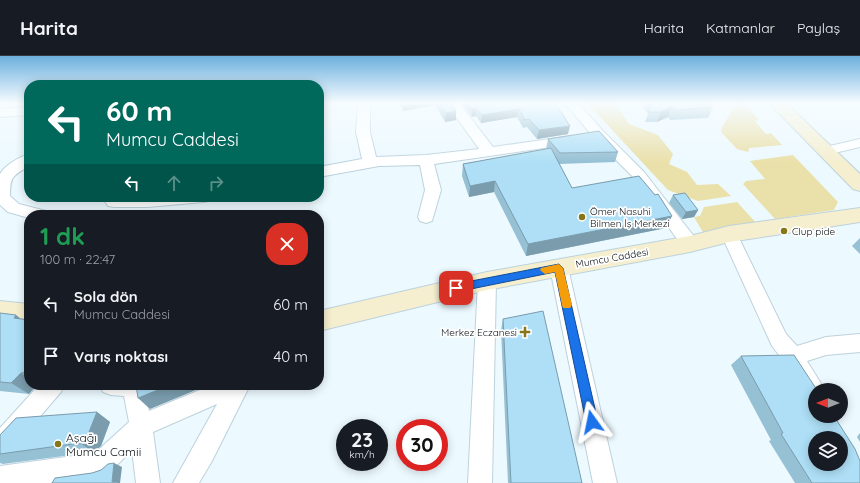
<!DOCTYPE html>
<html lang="tr">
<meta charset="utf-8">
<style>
:root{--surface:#171b24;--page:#242831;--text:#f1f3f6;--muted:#9ea1a6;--line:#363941}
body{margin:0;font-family:Quicksand,sans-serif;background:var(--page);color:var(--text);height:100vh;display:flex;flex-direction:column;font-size:15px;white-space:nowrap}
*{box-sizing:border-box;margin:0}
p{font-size:13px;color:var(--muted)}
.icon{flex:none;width:22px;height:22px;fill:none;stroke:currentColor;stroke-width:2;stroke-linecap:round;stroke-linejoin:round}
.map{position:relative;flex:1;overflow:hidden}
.details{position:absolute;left:24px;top:154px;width:300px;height:180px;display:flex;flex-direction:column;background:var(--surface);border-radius:16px;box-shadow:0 2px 10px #0003}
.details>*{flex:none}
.top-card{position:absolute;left:24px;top:24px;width:300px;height:122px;border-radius:16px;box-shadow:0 2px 10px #0003;background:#00695c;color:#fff;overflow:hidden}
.needle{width:26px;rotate:270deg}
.fabs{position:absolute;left:808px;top:327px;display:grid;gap:8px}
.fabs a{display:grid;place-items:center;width:40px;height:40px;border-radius:50%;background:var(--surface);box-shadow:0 2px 10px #0003;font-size:20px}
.speed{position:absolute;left:336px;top:363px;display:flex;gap:8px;font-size:20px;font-weight:700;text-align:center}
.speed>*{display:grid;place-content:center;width:52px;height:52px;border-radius:50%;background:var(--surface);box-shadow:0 2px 10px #0003;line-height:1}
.speed small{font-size:10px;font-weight:400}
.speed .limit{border:6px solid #d22;background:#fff;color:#111}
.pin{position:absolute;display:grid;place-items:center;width:34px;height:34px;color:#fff;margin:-17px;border-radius:8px;box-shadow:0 2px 6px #0006}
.me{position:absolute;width:44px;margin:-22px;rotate:348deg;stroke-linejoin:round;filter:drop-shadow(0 0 3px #0008)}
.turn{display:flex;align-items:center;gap:14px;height:84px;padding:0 16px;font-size:18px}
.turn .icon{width:52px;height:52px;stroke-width:2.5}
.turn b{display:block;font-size:28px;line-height:34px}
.lanes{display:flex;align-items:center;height:38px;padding:0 16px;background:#0003;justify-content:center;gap:20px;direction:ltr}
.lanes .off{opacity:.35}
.round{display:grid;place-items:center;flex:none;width:42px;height:42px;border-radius:16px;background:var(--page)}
.head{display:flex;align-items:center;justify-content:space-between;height:68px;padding:0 16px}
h1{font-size:24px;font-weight:700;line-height:30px;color:#1e9e55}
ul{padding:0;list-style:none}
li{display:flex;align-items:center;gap:12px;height:52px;padding:0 16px}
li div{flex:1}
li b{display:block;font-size:15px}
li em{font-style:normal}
header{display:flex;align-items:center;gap:24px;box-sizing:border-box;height:56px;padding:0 20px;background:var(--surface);border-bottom:1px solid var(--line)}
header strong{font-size:19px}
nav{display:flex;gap:22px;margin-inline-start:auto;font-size:14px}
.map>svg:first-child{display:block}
.green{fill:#eae0aa}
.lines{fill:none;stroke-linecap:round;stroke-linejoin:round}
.street-casing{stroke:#bdd2dc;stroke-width:2}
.secondary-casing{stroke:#bdd2dc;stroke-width:2}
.street{fill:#fff;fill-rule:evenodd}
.secondary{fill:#f5efd0;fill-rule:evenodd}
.wall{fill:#96c0d4}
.shaded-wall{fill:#7a9cac}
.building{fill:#aedff6;stroke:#7a9cac;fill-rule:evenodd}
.route{fill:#1a73e8;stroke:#114b97}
.slow{fill:#f59e0b}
.poi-dot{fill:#867619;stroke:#fff;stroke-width:1.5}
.labels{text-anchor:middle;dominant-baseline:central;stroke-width:3.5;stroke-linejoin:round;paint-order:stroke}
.poi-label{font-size:10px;fill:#0c1317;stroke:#fff;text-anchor:start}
.street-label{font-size:10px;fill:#0c1317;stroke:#fff}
.near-poi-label{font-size:12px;fill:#0c1317;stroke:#fff;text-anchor:start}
</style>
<header>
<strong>Harita</strong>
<nav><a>Harita</a><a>Katmanlar</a><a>Paylaş</a></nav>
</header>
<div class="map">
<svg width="860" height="427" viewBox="0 0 860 427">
<rect width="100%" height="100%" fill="#ecf9ff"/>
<g class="green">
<path d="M587,47H615L629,68L658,79L673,98L669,108L687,116L697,129L718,128L731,140L698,145L668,134Z"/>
<path d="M737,47H744L759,64L755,65L766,78L771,77L782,89L749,92L748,96L737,93L721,76L722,71Z"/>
<path d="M793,99L838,146L834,154L775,163L743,128L746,125L765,123L750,105Z"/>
<path d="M737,146L758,169L704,178L694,161L700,160L704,151Z"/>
</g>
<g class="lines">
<g class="street-casing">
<g id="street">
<path d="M319,47H332L331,50L319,52Z"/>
<path d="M358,47H370V76L376,101L426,99L479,93L446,47H459L493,91L571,80L576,81L578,84L576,87L571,88L434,108L441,134L432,165L426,167L420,165L418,161L425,134L420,109L379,110L319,121V111L362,103L356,76Z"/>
<path d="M565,47H578L604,76L644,116L696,183L699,188L696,193L690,194L684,193L634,122L594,82Z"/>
<path d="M29,51V59L0,61V53Z"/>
<path d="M860,83V91L826,99L821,98L819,95L821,92Z"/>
<path d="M29,98V110C13,120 10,120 10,140L19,148L46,155L48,159H29V162L8,156L0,149V118C5,109 19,101 29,98Z"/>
<path d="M102,141H211L209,145L203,146L148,151H114L108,150Z"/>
<path d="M729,172L735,174L786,278L797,290L826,281L860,278V296L826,299L807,305L825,334H815V347L807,344L786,308L772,290L721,178L723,174Z"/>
<path d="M559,205L565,207L568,212L617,427H593L550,212L553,207Z"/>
<path d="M487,218L493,220L496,225L492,427H468L478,225L481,220Z"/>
<path d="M39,329H64L61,336L8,398L0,402V372Z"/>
<path d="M100,329H143L149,355L212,329H250L212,405L199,427H173L217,348L153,376L160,427H136L132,394L109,417L100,420L51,427H0V410L95,397L129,366L124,340L111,339L103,336Z"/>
</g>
</g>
<g class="secondary-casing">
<g id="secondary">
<path d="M769,47H786L860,118V135L853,133Z"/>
<path d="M860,152V166L729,186L690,196L487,234L319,275V255L487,216L690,180L729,170Z"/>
<path d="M0,245L29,248V268L0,265Z"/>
</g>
</g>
<use href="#street" class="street"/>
<use href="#secondary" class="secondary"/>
</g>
<g class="wall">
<path d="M399,47H451L456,55V64L445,66L435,49L403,55Z"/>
<path d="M461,47H555L568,78L537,83L527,71L523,72L517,61L481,67L476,60L472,61Z"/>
<path d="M640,47H710L713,51L708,62L670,64L668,61L657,66H645L648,58Z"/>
<path d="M548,83L618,96L615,106L559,108L572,132L666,172L526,200L494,136L469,141L462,120L463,108L546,93Z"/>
<path d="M673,139L698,154L694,161L682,163L669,147Z"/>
<path d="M860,182V198L852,190Z"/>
<path d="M0,257L16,259L21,263L29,264V338L0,335Z"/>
<path d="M503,263L582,427H508L501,274Z"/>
<path d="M741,300L860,427H795L769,385L771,384L731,309Z"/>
<path d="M97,356L110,366L101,390L94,396L3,408L0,407V379Z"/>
<path d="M860,377V386L857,381Z"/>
</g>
<g class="shaded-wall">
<path d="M403,47H435V49L403,55Z"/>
<path d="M672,50L668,61L657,66L661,56Z"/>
<path d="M476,52V60L472,61V53Z"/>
<path d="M519,53L517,61L481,67L482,59Z"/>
<path d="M456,55V64L445,66L446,57Z"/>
<path d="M570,70L568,78L537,83L539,74Z"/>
<path d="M495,125L494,136L469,141L470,130Z"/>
<path d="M698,154L694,161L682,163L686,156Z"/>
<path d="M672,160L666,172L526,200L528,188Z"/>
<path d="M16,259L29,270L14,262Z"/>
<path d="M21,317L29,322V329H37L29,338L11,327Z"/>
<path d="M170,329H208L150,353L138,342Z"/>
<path d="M97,356L110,366L101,390L94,396L80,387Z"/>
<path d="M114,407L122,411L120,427H114L112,426Z"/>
</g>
<g class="building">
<path d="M439,47H451L456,55L446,57Z"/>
<path d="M468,47H555L570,70L539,74L529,63L525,64L519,53L482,59L476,52L472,53Z"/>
<path d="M652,47H710L713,51L675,54L672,50L661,56H649Z"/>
<path d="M599,75L618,96L560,97L548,83Z"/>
<path d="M551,92L572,132L639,120L655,139L658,138L672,160L528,188L495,125L470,130L463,108Z"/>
<path d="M685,137L698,154L686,156L673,139Z"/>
<path d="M543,255L582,427H511L503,263Z"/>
<path d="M0,257L16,259L14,262L29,264V316L21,317L11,327L0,326Z"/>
<path d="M794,299L817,334H815V360H834L855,393L860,405V427H812L781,378L783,377L741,300ZM815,382H841V408H815Z"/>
<path d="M136,329H170L138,342Z"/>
<path d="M97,356L87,381L80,387L0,398V379L16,362Z"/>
<path d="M114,407L112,426H118V427H52L55,422L92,417L101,414L108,408Z"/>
</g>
<linearGradient id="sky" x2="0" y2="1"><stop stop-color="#6cb0de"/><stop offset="0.44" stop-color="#f6fcff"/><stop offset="1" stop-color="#f6fcff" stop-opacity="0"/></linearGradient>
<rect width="860" height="107" fill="url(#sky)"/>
<path class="route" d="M559,208L563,212L598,366L596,369L592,371L588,369L586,366L555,216L456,236L453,235L452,232L453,230L456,228Z"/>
<path class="slow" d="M559,208L563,212L572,249L570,252H563L562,249L555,216L545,218L540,214L541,212Z"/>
<g class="poi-dot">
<circle cx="582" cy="161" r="4"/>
<circle cx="784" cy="175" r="4"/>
<path d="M523 270h4v4h4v4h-4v4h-4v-4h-4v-4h4z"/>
<circle cx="58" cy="388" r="4"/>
</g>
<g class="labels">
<g class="poi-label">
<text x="590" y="155">Ömer Nasuhi<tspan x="590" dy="12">Bilmen İş Merkezi</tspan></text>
<text x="792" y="175">Clup pide</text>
<text x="517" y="276" text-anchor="end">Merkez Eczanesi</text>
</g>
<g class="street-label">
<text transform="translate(612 202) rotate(-10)">Mumcu Caddesi</text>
</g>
<g class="near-poi-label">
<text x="66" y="381">Aşağı<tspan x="66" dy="14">Mumcu Camii</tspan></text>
</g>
</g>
</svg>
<div class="fabs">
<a><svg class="needle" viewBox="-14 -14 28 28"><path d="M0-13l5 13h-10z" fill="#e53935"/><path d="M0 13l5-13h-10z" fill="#9ea1a6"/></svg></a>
<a><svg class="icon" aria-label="layers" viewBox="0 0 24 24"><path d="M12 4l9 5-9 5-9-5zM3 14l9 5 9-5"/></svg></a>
</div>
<div class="speed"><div>23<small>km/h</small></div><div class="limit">30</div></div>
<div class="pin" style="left:456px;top:232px;background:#d93025"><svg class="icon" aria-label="arrive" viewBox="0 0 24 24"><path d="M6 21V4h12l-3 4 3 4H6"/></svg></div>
<svg class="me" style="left:592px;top:366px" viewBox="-20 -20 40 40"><path d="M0-17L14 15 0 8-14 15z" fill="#1a73e8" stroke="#fff" stroke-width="4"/></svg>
<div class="top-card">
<div class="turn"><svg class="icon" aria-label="left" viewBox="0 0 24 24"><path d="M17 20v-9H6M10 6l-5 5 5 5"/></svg><div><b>60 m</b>Mumcu Caddesi</div></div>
<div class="lanes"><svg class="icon" aria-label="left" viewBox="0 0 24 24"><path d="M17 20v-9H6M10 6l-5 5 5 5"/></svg><svg class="icon off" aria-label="ahead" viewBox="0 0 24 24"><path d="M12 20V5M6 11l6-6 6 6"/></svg><svg class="icon off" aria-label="right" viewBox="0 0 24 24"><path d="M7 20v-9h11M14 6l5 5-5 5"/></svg></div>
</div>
<section class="details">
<div class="head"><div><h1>1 dk</h1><p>100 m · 22:47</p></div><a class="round" style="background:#d93025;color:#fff"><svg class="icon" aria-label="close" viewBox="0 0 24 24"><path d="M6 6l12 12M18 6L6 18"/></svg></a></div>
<ul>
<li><svg class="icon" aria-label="left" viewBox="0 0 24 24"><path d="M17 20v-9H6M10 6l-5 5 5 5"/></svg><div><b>Sola dön</b><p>Mumcu Caddesi</p></div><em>60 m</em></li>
<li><svg class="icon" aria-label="arrive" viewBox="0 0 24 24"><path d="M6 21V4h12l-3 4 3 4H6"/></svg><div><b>Varış noktası</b></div><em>40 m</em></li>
</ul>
</section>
</div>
